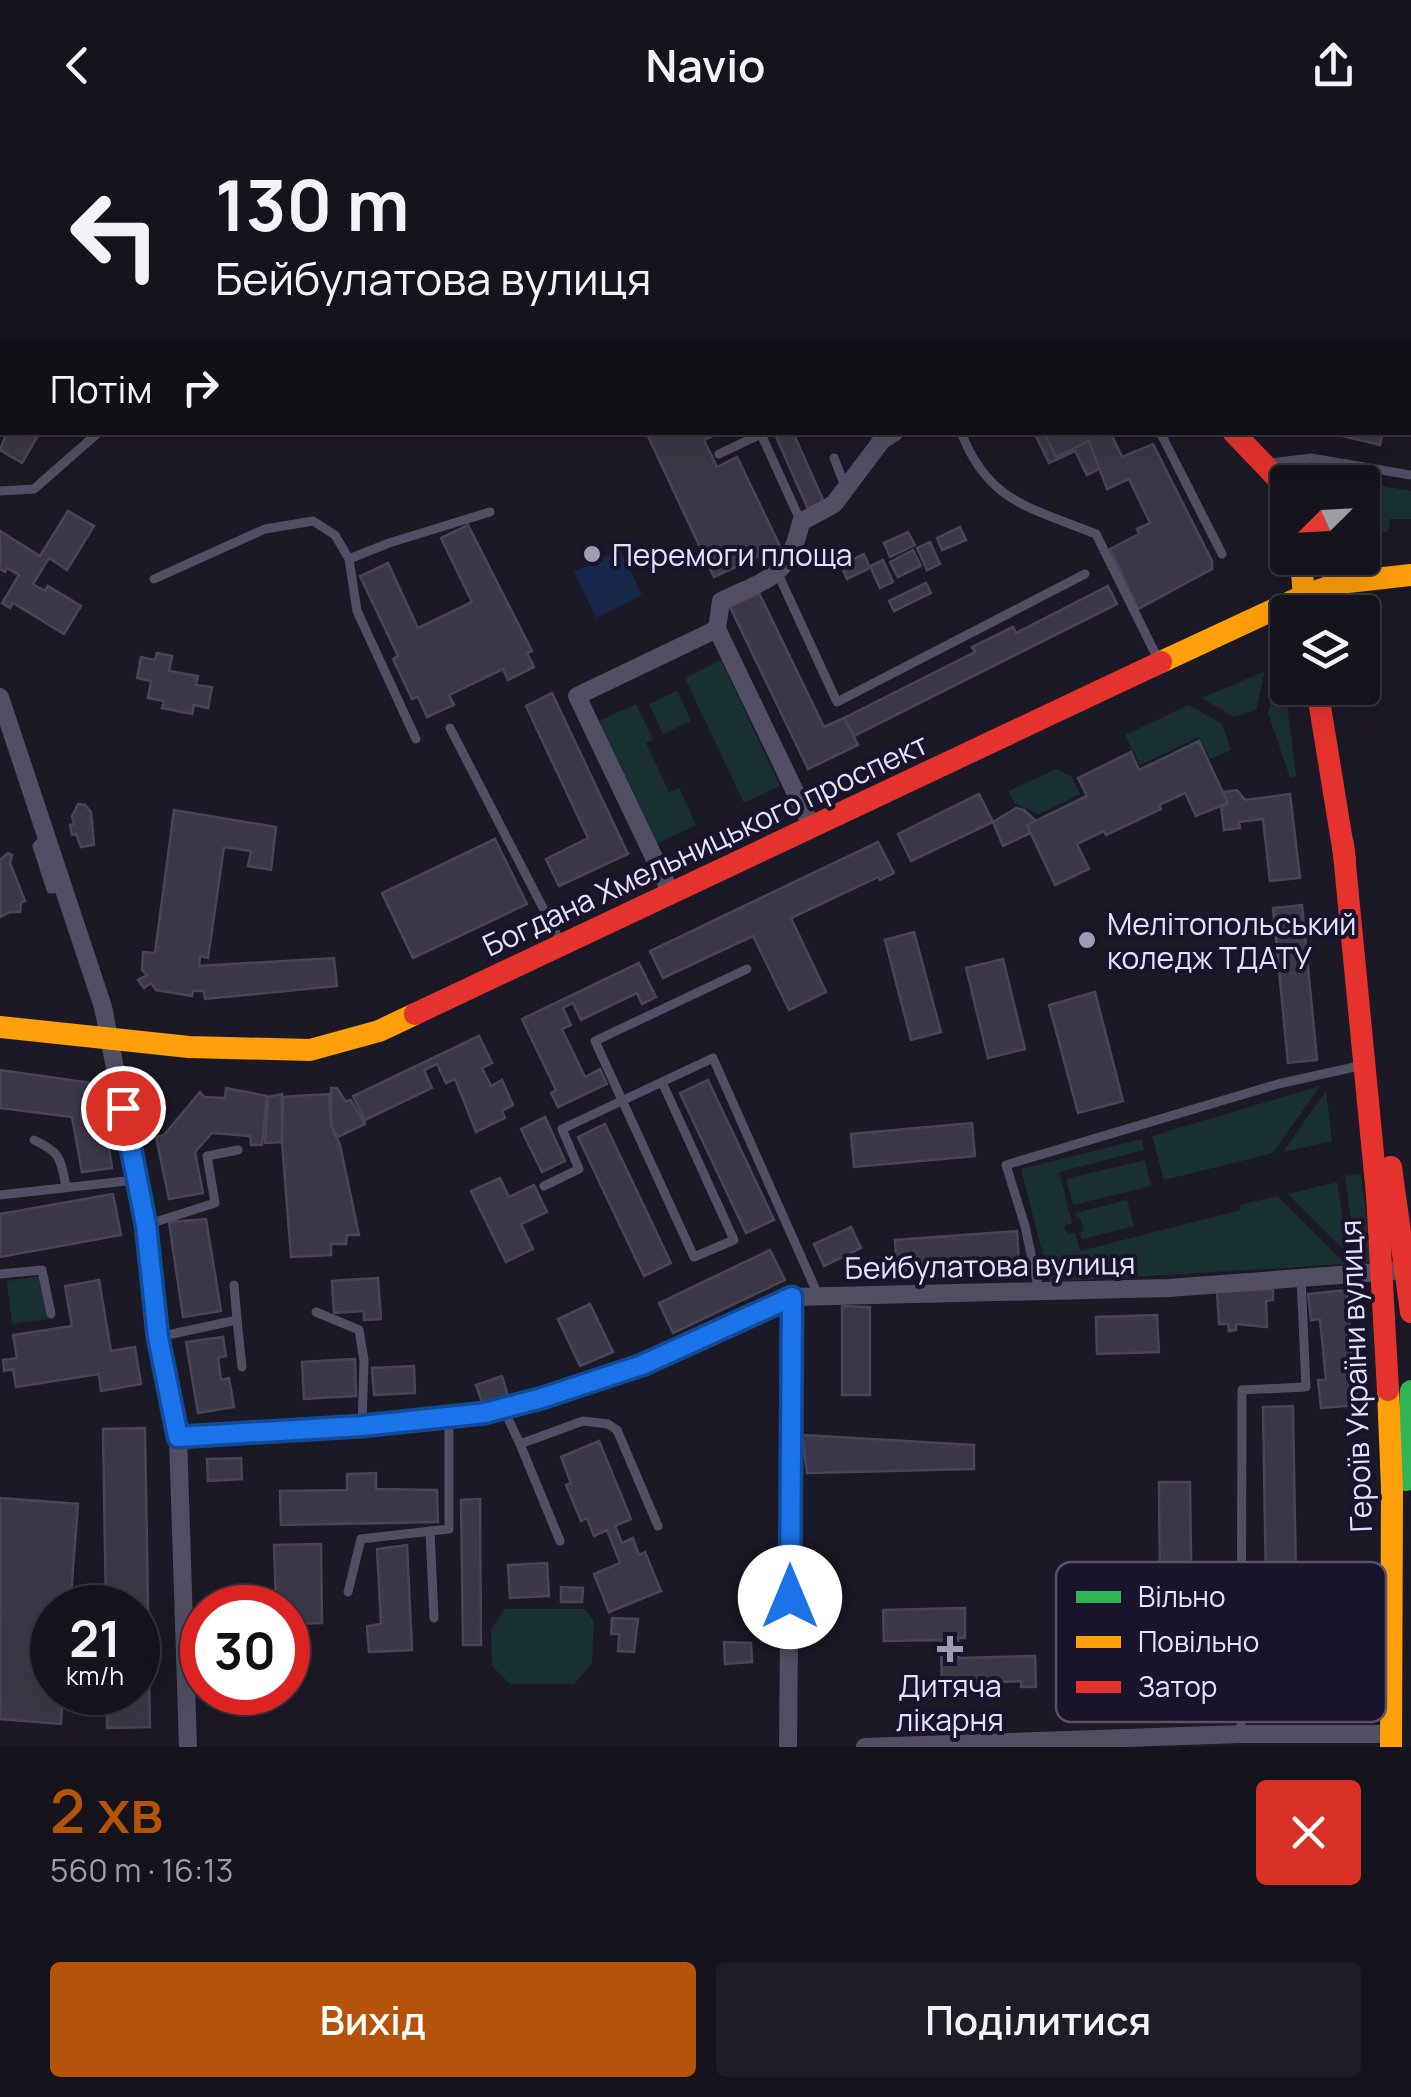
<!DOCTYPE html>
<html lang="uk">
<meta charset="utf-8">
<style>
:root{--surface:#15131c;--page:#1e1c25;--text:#f1f3f6;--muted:#9d9ea3;--line:#34323b;--accent:#b45309}
body{margin:0;font-family:Manrope,sans-serif;background:var(--page);color:var(--text);height:100vh;display:flex;flex-direction:column;font-size:38px;white-space:nowrap}
*{box-sizing:border-box;margin:0}
p{font-size:32px;color:var(--muted)}
.icon{flex:none;width:55px;height:55px;fill:none;stroke:currentColor;stroke-width:2;stroke-linecap:round;stroke-linejoin:round}
.map{position:relative;height:1617px;overflow:hidden}
.sheet{display:flex;flex-direction:column;background:var(--surface);flex:1}
.sheet>*{flex:none}
.banner{position:absolute;left:0px;top:0px;width:1412px;height:305px;box-shadow:0 10px 40px #0002,0 0 0 2px var(--line);background:#15131c;color:var(--text);overflow:hidden}
.needle{width:65px;rotate:246deg}
.buttons{position:absolute;left:1270px;top:335px;display:grid;gap:20px}
.buttons a{display:grid;place-items:center;width:110px;height:110px;border-radius:10px;background:var(--surface);box-shadow:0 10px 40px #0002,0 0 0 2px var(--line);font-size:50px}
.speed{position:absolute;left:30px;top:1455px;display:flex;gap:20px;font-size:50px;font-weight:700;text-align:center}
.speed>*{display:grid;place-content:center;width:130px;height:130px;border-radius:50%;background:var(--surface);box-shadow:0 10px 40px #0002,0 0 0 2px var(--line);line-height:1}
.speed small{font-size:25px;font-weight:400}
.speed .limit{border:15px solid #d22;background:#fff;color:#111}
.pin{position:absolute;display:grid;place-items:center;width:85px;height:85px;color:#fff;margin:-42px;border:5px solid #fff;border-radius:50%;box-shadow:0 2px 10px #0007}
.me{position:absolute;width:110px;margin:-55px;rotate:0deg;stroke-linejoin:round;filter:drop-shadow(0 0 8px #0008)}
.turn{display:flex;align-items:center;gap:35px;height:210px;padding:0 50px;font-size:45px}
.turn .icon{width:130px;height:130px;stroke-width:2.5}
.turn b{display:block;font-size:70px;line-height:85px}
.then{display:flex;align-items:center;height:95px;padding:0 50px;background:#0003;gap:20px;font-size:38px}
.round{display:grid;place-items:center;flex:none;width:105px;height:105px;border-radius:10px;background:var(--page)}
.headline{display:flex;align-items:center;justify-content:space-between;height:170px;padding:0 50px}
h1{font-size:60px;font-weight:600;line-height:75px;color:var(--accent)}
.primary-button{display:flex;gap:20px;margin-top:auto;padding:20px 50px}
.primary-button a{flex:1;height:115px;border-radius:10px;background:var(--accent);color:#fff;font-size:40px;font-weight:600;line-height:115px;text-align:center}
.primary-button a+a{background:var(--page);color:var(--text)}
header{display:flex;justify-content:space-between;align-items:center;height:130px;padding:0 50px;background:var(--surface);font-size:45px;font-weight:600}
.map>svg:first-child{display:block}
.green{fill:#193032}
.water{fill:#16274a}
.building{fill:#3c3847;stroke:#494558;stroke-width:2.5}
.lines{fill:none;stroke-linecap:round;stroke-linejoin:round}
.lane{stroke:#524f65;stroke-width:9}
.street{stroke:#524f65;stroke-width:18}
.fast{stroke:#30b455;stroke-width:22}
.slow{stroke:#ff9f0a;stroke-width:22}
.jam{stroke:#e5322d;stroke-width:22}
.route-casing{stroke:#114b97;stroke-width:25}
.route{stroke:#1a73e8;stroke-width:18}
.poi-dot{fill:#9f9bb1;stroke:#19142b;stroke-width:4}
.labels{text-anchor:middle;dominant-baseline:central;stroke-width:8;stroke-linejoin:round;paint-order:stroke}
.poi-label{font-size:30px;fill:#e5e1fc;stroke:#19142b;text-anchor:start}
.street-label{font-size:30px;fill:#e5e1fc;stroke:#19142b}
.key{fill:#19142b;stroke:#56526a;stroke-width:2.5}
.key-label{font-size:28px;fill:#e5e1fc}
</style>
<header><svg class="icon" aria-label="back" viewBox="0 0 24 24"><path d="M15 5l-7 7 7 7"/></svg>Navio<svg class="icon" aria-label="share" viewBox="0 0 24 24"><path d="M12 15V3M7 8l5-5 5 5M5 13v7h14v-7"/></svg></header>
<div class="map">
<svg width="1411" height="1617" viewBox="0 0 1411 1617">
<rect width="100%" height="100%" fill="#1c1926"/>
<g class="green">
<path d="M1363,353L1411,361V389H1390L1388,402H1377L1363,391Z"/>
<path d="M721,530L780,656L744,673L685,548Z"/>
<path d="M1265,541L1256,580L1234,587L1202,568Z"/>
<path d="M1277,544L1284,545L1296,647L1290,648L1268,583Z"/>
<path d="M677,561L691,591L663,604L649,574Z"/>
<path d="M636,574L653,609L646,613L669,662L679,658L696,695L656,714L599,591Z"/>
<path d="M1189,575L1222,594L1231,620L1210,629L1199,607L1140,635L1125,605Z"/>
<path d="M1056,639L1071,646L1080,664L1039,684L1014,673L1009,661Z"/>
<path d="M1320,956L1273,1023L1164,1050L1152,1006Z"/>
<path d="M1326,961L1332,1011L1283,1022Z"/>
<path d="M1142,1009L1144,1020L1059,1042L1072,1093L1064,1096L1067,1104L1075,1103L1080,1121L1241,1080L1240,1075L1277,1066L1345,1134L1050,1152L1021,1039Z"/>
<path d="M1145,1030L1151,1056L1073,1075L1066,1049Z"/>
<path d="M1361,1044L1371,1131L1357,1136L1345,1046Z"/>
<path d="M1337,1052L1348,1124L1288,1064Z"/>
<path d="M1127,1070L1134,1096L1082,1109L1080,1103L1084,1101L1081,1089H1077L1075,1083Z"/>
<path d="M40,1146L47,1189L12,1194L7,1151Z"/>
<path d="M505,1479H584L594,1491L592,1533L574,1554H510L492,1536L491,1499Z"/>
</g>
<path class="water" d="M620,419L642,465L596,488L574,442Z"/>
<g class="building">
<path d="M40,302L22,333L0,320L7,302Z"/>
<path d="M646,302H721L704,310L717,337L737,327L780,416L714,447Z"/>
<path d="M774,302H793L824,372L808,379Z"/>
<path d="M1034,302H1110L1122,327L1087,345L1075,321L1049,333Z"/>
<path d="M1044,302H1110L1122,327L1153,314L1212,431V439L1138,479L1110,419L1139,404L1137,399L1150,393L1129,349L1107,359L1089,311L1056,327Z"/>
<path d="M1326,302H1383L1380,315Z"/>
<path d="M68,381L94,396L67,440L49,428L33,454L45,461L48,456L81,476L64,504L13,473L10,478L2,473L19,445L7,438L5,442L0,439V401L40,426Z"/>
<path d="M468,395L532,521L527,523L534,537L508,550L503,539L449,565L454,575L427,587L418,567L412,569L393,529L398,526L360,446L388,433L418,498L472,472L441,408Z"/>
<path d="M960,397L966,410L942,420L937,408Z"/>
<path d="M908,402L915,415L890,427L884,413Z"/>
<path d="M930,412L940,434L927,440L917,418Z"/>
<path d="M913,420L921,436L898,447L890,432Z"/>
<path d="M864,424L870,438L847,449L841,435Z"/>
<path d="M883,430L893,452L880,458L870,436Z"/>
<path d="M926,453L931,463L894,481L889,471Z"/>
<path d="M1108,456L1117,474L854,606L844,588L975,522L972,517L1013,497L1016,503Z"/>
<path d="M759,463L824,597L844,588L858,615L808,639L730,477Z"/>
<path d="M157,523L172,526L169,541L198,546L196,555L212,557L208,578L194,575L192,584L162,578L164,571L148,568L151,551L137,548L141,527L155,530Z"/>
<path d="M552,563L628,724L559,756L546,729L588,708L526,576Z"/>
<path d="M1199,611L1228,673L1196,686L1185,663L1159,675L1161,679L1106,705L1104,701L1077,714L1089,739L1055,755L1027,695L1087,666L1078,648L1131,622L1139,640Z"/>
<path d="M1237,660L1245,670L1290,664L1300,748L1270,751L1263,689L1239,692L1240,698L1224,700L1221,676L1228,673L1223,662Z"/>
<path d="M979,664L993,692L911,731L898,704Z"/>
<path d="M78,674L85,675L91,682L94,715L81,717L76,704L72,705L70,695L74,694L72,686Z"/>
<path d="M1016,678L1024,680L1036,691L1027,695L1030,703L1003,716L993,692Z"/>
<path d="M174,680L276,697L271,740L248,736L251,721L224,717L208,828L200,826L199,836L334,828L337,856L205,869L204,861H193L192,866L156,860L151,853L144,858L138,850L147,845L142,840L143,822L155,823Z"/>
<path d="M495,709L527,774L413,828L382,763Z"/>
<path d="M878,712L894,743L880,750L878,747L791,788L826,862L789,880L753,806L663,848L650,821Z"/>
<path d="M8,723L12,725L10,733L25,771L21,773L20,782H10L0,787V730Z"/>
<path d="M1302,775L1317,930L1288,933L1273,778Z"/>
<path d="M914,802L941,902L911,910L885,810Z"/>
<path d="M1003,829L1025,919L988,928L966,838Z"/>
<path d="M639,833L656,867L642,874L637,863L581,890L573,873L563,878L571,895L562,899L585,947L600,939L607,954L558,977L551,963L556,960L522,889Z"/>
<path d="M1095,862L1123,971L1078,983L1049,875Z"/>
<path d="M479,906L492,933L482,938L491,956L502,950L513,975L502,981L505,988L476,1002L455,949L446,953L437,934L424,940L432,958L365,990L353,966Z"/>
<path d="M0,940L99,954L112,1038L82,1042L72,987L0,978Z"/>
<path d="M708,950L774,1090L746,1103L680,963Z"/>
<path d="M226,958L267,966L262,1015H251L250,1006L212,1003L195,1022L203,1063L169,1069L156,1007L164,1005L200,962L204,967L225,968Z"/>
<path d="M331,958H337L345,971L351,970L365,994L338,1007L331,996Z"/>
<path d="M282,964V1012L265,1013L268,967Z"/>
<path d="M329,964L331,996L340,1015L359,1105H347L346,1114H331V1125L291,1127L282,1012L283,967Z"/>
<path d="M545,987L565,1031L542,1042L521,999Z"/>
<path d="M972,993L975,1026L854,1037L851,1004Z"/>
<path d="M605,994L671,1133L644,1146L578,1007Z"/>
<path d="M500,1048L509,1067L534,1055L547,1082L521,1094L533,1119L506,1132L471,1061Z"/>
<path d="M113,1064L121,1105L0,1127V1084Z"/>
<path d="M206,1089L221,1181L183,1187L169,1092Z"/>
<path d="M851,1097L861,1118L824,1136L814,1114Z"/>
<path d="M1017,1101L1019,1133L897,1141L895,1110Z"/>
<path d="M770,1120L785,1150L673,1203L659,1173Z"/>
<path d="M378,1148L381,1189L364,1190V1181L334,1183L332,1151Z"/>
<path d="M99,1150L111,1221L135,1217L141,1254L101,1261L99,1244L16,1257L13,1239L4,1241L3,1230L17,1228L13,1205L72,1196L65,1156Z"/>
<path d="M1273,1159V1170L1266,1171L1267,1197L1236,1194V1200L1229,1201L1228,1194H1219L1217,1162Z"/>
<path d="M1346,1160L1358,1275L1321,1278L1318,1250H1326L1320,1189L1311,1190L1308,1164Z"/>
<path d="M590,1174L613,1222L580,1236L558,1189Z"/>
<path d="M842,1176L870,1177V1265H842Z"/>
<path d="M1157,1185L1159,1222L1097,1224L1096,1187Z"/>
<path d="M223,1207L226,1226L218,1228L221,1250L229,1248L234,1277L198,1283L186,1212Z"/>
<path d="M355,1229L356,1266L304,1269L302,1232Z"/>
<path d="M414,1236L415,1263L374,1265L372,1238Z"/>
<path d="M502,1246L508,1266L483,1275L476,1255Z"/>
<path d="M1293,1276L1298,1571L1268,1572L1263,1277Z"/>
<path d="M145,1298L150,1597L107,1598V1562H138V1478H106L103,1299Z"/>
<path d="M802,1305L974,1315V1339L807,1343Z"/>
<path d="M599,1311L631,1389L615,1396L622,1413L633,1408L639,1425L645,1422L661,1461L609,1482L594,1444L620,1433L607,1400L594,1406L587,1388L581,1391L566,1355L571,1353L561,1327Z"/>
<path d="M241,1328L242,1349L208,1351L207,1329Z"/>
<path d="M376,1343V1359L437,1360L438,1392L281,1395L280,1361L347,1360V1344Z"/>
<path d="M1159,1352H1190L1193,1574H1161Z"/>
<path d="M0,1368L78,1374L70,1478H52V1562H63L61,1594L0,1589Z"/>
<path d="M480,1369L481,1515H463L461,1370Z"/>
<path d="M321,1414L322,1493L288,1494V1478H276L274,1415Z"/>
<path d="M407,1415L412,1520L369,1522L367,1496L381,1494L377,1419Z"/>
<path d="M547,1433L549,1466L510,1468L508,1435Z"/>
<path d="M561,1457L583,1458L582,1472H561Z"/>
<path d="M965,1478V1508H958L959,1528L1035,1526L1036,1557H1021V1551L1000,1552V1557H981V1552L959,1553V1559H942L941,1510L884,1511L883,1480Z"/>
<path d="M612,1488L638,1489L634,1522L618,1521L619,1504H611Z"/>
<path d="M724,1512L751,1513L752,1532L725,1534Z"/>
</g>
<g class="lines">
<g class="lane">
<path d="M489,0L490,2"/>
<path d="M1125,0V2"/>
<path d="M333,2L334,0"/>
<path d="M1396,2L1401,0"/>
<path d="M0,286L2,282"/>
<path d="M961,302C988,373 1032,378 1096,404L1156,525"/>
<path d="M1160,302L1222,424"/>
<path d="M719,324L761,304L801,392"/>
<path d="M834,328L845,356"/>
<path d="M1271,333L1311,328L1411,345"/>
<path d="M0,361L34,359L99,302"/>
<path d="M778,444L837,572L1085,444"/>
<path d="M154,449L265,399L313,391L335,405L349,429"/>
<path d="M450,598L558,807"/>
<path d="M416,609L357,481L349,429L389,413L490,382"/>
<path d="M46,706L37,716L51,759L64,756"/>
<path d="M662,952L734,1110L694,1127L595,911L747,839"/>
<path d="M34,1010C61,1023 60,1027 66,1056"/>
<path d="M544,1056L579,1039L562,999L713,928L819,1167"/>
<path d="M0,1065L135,1050"/>
<path d="M146,1095L215,1073L207,1026L238,1020"/>
<path d="M0,1144L42,1140L51,1184"/>
<path d="M1039,1161L1025,1096L1006,1035L1278,954L1359,936"/>
<path d="M316,1182L359,1200L364,1230L362,1296"/>
<path d="M237,1190L242,1237"/>
<path d="M158,1207L237,1190L234,1155"/>
<path d="M503,1278L520,1314"/>
<path d="M430,1401L434,1488"/>
<path d="M560,1411L520,1314L583,1291L608,1294L617,1300L658,1396"/>
<path d="M348,1462L361,1409L449,1399V1288"/>
<path d="M1241,1604L1242,1260L1306,1257L1301,1148"/>
</g>
<g class="street">
<path d="M958,0V2"/>
<path d="M1231,0L1232,2"/>
<path d="M310,2L316,0"/>
<path d="M0,123L2,122"/>
<path d="M1410,161L1411,160"/>
<path d="M717,499L721,471C769,448 789,448 801,392L834,374L882,310L895,302"/>
<path d="M0,567L103,877L146,1095L158,1207L178,1307L188,1617"/>
<path d="M670,761L577,566L717,499L812,697"/>
<path d="M178,1307L362,1296L485,1283L541,1268L642,1235L792,1167L1169,1158L1393,1141"/>
<path d="M788,1617L792,1167"/>
<path d="M865,1617L1241,1604H1391"/>
</g>
<path class="fast" d="M1406,1350L1411,1261"/>
<g class="slow">
<path d="M1301,428L1305,482"/>
<path d="M1161,532L1303,466L1339,453L1411,445"/>
<path d="M0,897L189,917L310,920L379,901L415,884"/>
<path d="M1388,1260L1392,1358L1391,1617"/>
</g>
<g class="jam">
<path d="M909,0L913,2"/>
<path d="M1233,302L1278,349L1288,370"/>
<path d="M1317,558L1345,730"/>
<path d="M1343,714L1377,1065L1388,1260"/>
<path d="M415,884L1161,532"/>
<path d="M1391,1037L1411,1182"/>
</g>
</g>
<g class="lines">
<g class="route-casing">
<path id="route" d="M123,978L146,1095L158,1207L178,1307L362,1296L485,1283L542,1268L642,1235L792,1167L790,1467"/>
</g>
<use href="#route" class="route"/>
</g>
<g class="poi-dot">
<circle cx="592" cy="424" r="10"/>
<circle cx="1087" cy="810" r="10"/>
<path d="M945 1504h10v10h10v10h-10v10h-10v-10h-10v-10h10z"/>
</g>
<g class="labels">
<g class="poi-label">
<text x="612" y="424">Перемоги площа</text>
<text x="1107" y="793">Мелітопольський<tspan x="1107" dy="34">коледж ТДАТУ</tspan></text>
<text x="950" y="1555" text-anchor="middle">Дитяча<tspan x="950" dy="34">лікарня</tspan></text>
</g>
<g class="street-label">
<text transform="translate(705 714) rotate(-25)">Богдана Хмельницького проспект</text>
<text transform="translate(990 1135) rotate(-1)">Бейбулатова вулиця</text>
<text transform="translate(1355 1246) rotate(-92)">Героїв України вулиця</text>
</g>
</g>
<rect x="1056" y="1432" width="330" height="160" rx="15" class="key"/>
<rect x="1076" y="1461" width="45" height="12" fill="#30b455"/>
<rect x="1076" y="1506" width="45" height="12" fill="#ff9f0a"/>
<rect x="1076" y="1551" width="45" height="12" fill="#e5322d"/>
<g class="key-label">
<text x="1138" y="1477">Вільно</text>
<text x="1138" y="1522">Повільно</text>
<text x="1138" y="1567">Затор</text>
</g>
</svg>
<div class="buttons">
<a><svg class="needle" viewBox="-14 -14 28 28"><path d="M0-13l5 13h-10z" fill="#e53935"/><path d="M0 13l5-13h-10z" fill="#9d9ea3"/></svg></a>
<a><svg class="icon" aria-label="layers" viewBox="0 0 24 24"><path d="M12 4l9 5-9 5-9-5zM3 14l9 5 9-5"/></svg></a>
</div>
<div class="speed"><div>21<small>km/h</small></div><div class="limit">30</div></div>
<div class="pin" style="left:123px;top:978px;background:#d93025"><svg class="icon" aria-label="arrive" viewBox="0 0 24 24"><path d="M6 21V4h12l-3 4 3 4H6"/></svg></div>
<svg class="me" style="left:790px;top:1467px" viewBox="-20 -20 40 40"><circle r="19" fill="#fff"/><path d="M0-13L10 11 0 6-10 11z" fill="#1a73e8"/></svg>
<div class="banner">
<div class="turn"><svg class="icon" aria-label="left" viewBox="0 0 24 24"><path d="M17 20v-9H6M10 6l-5 5 5 5"/></svg><div><b>130 m</b>Бейбулатова вулиця</div></div>
<div class="then">Потім<svg class="icon" aria-label="right" viewBox="0 0 24 24"><path d="M7 20v-9h11M14 6l5 5-5 5"/></svg></div>
</div>
</div>
<section class="sheet">
<div class="headline"><div><h1>2 хв</h1><p>560 m · 16:13</p></div><a class="round" style="background:#d93025;color:#fff"><svg class="icon" aria-label="close" viewBox="0 0 24 24"><path d="M6 6l12 12M18 6L6 18"/></svg></a></div>
<div class="primary-button"><a>Вихід</a><a>Поділитися</a></div>
</section>
